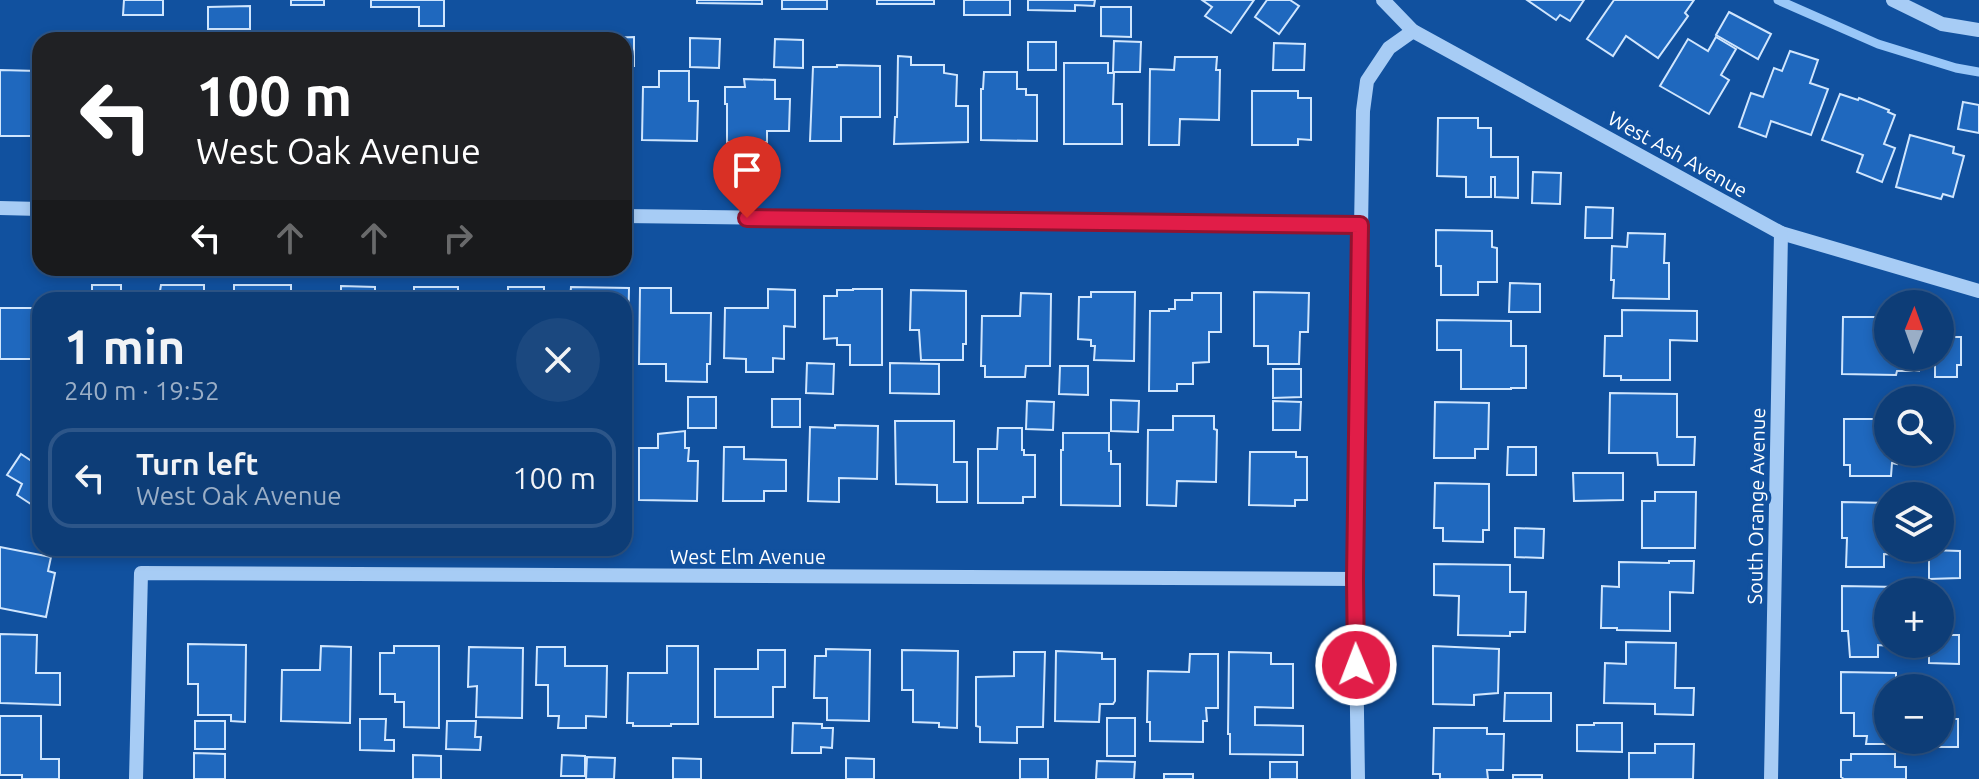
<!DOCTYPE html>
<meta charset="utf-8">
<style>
:root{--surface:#0d3d77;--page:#1b487f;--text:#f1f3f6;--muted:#9aaec6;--line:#2d5689}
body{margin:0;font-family:Ubuntu,sans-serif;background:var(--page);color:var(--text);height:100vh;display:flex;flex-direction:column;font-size:30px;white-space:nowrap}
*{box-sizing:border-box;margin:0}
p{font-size:26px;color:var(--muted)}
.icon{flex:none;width:44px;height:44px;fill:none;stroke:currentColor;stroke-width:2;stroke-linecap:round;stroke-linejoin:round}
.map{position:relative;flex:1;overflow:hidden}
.details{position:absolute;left:32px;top:292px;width:600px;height:264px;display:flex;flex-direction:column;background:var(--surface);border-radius:24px;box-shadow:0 4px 12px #0003,0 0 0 2px var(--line)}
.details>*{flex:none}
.banner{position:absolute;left:32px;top:32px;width:600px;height:244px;border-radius:24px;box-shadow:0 4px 12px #0003,0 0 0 2px var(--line);background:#202124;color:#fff;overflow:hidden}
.needle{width:52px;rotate:1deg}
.buttons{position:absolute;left:1874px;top:290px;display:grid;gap:16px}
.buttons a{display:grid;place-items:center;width:80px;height:80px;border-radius:50%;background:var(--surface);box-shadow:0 4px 12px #0003,0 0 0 2px var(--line);font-size:40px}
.pin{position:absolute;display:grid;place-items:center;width:68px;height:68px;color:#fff;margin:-82px -34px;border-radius:50% 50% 50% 0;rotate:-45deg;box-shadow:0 0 8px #0007}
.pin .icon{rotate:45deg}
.me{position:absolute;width:88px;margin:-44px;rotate:359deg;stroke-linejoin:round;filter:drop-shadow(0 0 6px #0008)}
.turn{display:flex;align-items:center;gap:28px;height:168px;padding:0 32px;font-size:36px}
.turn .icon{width:104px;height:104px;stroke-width:2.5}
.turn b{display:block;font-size:56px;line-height:68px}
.lanes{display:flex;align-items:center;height:76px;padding:0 32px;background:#0003;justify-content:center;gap:40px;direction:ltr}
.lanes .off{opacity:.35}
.round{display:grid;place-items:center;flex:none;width:84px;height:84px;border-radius:42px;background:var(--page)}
.overview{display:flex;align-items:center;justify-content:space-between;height:136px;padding:0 32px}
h1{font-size:48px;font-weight:700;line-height:60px}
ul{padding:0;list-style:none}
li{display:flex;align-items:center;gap:24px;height:100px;margin:0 16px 12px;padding:0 16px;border:4px solid var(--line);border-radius:24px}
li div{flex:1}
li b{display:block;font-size:30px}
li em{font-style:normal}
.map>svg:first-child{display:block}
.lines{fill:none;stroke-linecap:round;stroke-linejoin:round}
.stream{stroke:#99c7f8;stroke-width:9}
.building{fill:#1f68be;stroke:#d0e6fe;stroke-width:2}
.minor{stroke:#a7ccf5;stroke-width:14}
.route-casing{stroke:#92132f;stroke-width:20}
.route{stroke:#e11d48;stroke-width:14}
.labels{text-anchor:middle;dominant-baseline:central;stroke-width:8;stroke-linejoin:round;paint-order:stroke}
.street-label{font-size:20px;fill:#fff;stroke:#11519f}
</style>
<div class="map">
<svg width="1979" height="779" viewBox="0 0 1979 779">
<rect width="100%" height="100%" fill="#11519f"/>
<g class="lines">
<path class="stream" d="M1778,0L1878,44L1956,68L1979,72"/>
</g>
<g class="building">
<path d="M124,0H163V15H123Z"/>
<rect x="291" y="0" width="33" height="5"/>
<path d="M371,0H444V26H419V7H371Z"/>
<path d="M697,0H762V4L697,3Z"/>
<rect x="782" y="0" width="45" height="9"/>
<rect x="877" y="0" width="57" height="4"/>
<rect x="964" y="0" width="46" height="15"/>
<path d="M1028,0H1095L1094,6L1075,5V11L1028,10Z"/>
<path d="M1202,0H1254L1231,33L1205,16L1212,7Z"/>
<path d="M1267,0H1290L1299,6L1279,34L1255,17Z"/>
<path d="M1527,0H1584L1570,21L1560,15L1556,20Z"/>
<path d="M1614,0H1694L1685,13L1688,16L1658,58L1626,36L1613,56L1587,39Z"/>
<path d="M250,6V29H208V7Z"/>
<path d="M1101,7H1131V37L1101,36Z"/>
<path d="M1729,12L1771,34L1758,59L1716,35Z"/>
<rect x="99" y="33" width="27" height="7"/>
<path d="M353,34L380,35V40H352Z"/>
<path d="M437,36L465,37V40H437Z"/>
<path d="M634,37V66H624V40H606V38Z"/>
<path d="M1716,37L1736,49L1721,75L1729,80L1709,114L1660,86L1688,39L1708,51Z"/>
<path d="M690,38L720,39L719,68L690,67Z"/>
<path d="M775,39L803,40V68L774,67Z"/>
<path d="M1114,41L1141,42L1140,72H1113Z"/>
<rect x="1028" y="42" width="28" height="28"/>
<path d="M1274,43L1305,44L1304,70H1273Z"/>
<path d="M1790,51L1818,60L1810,83L1828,89L1811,135L1771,121L1766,137L1739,127L1751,93L1763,97L1774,68L1782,71Z"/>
<path d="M898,56L911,57V65H944V73L957,75L956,106H968V142L894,144L895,117H897Z"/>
<path d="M1175,57H1217L1216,70H1220L1219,120L1180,119L1179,145H1149L1150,69L1174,70Z"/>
<path d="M1064,63H1108V73H1114L1113,104H1122V144H1064Z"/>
<path d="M837,65L880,66V117H841V141H810L813,67H837Z"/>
<path d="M0,70L38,71V136H0Z"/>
<path d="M659,71H689V101H698L697,141L642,140L643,87H659Z"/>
<path d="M984,72H1017V89H1026V95H1037V141L981,140V89H983Z"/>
<path d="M744,79L775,80V99H790L789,131H767V142H727V104H725V87H745Z"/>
<path d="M1252,91H1298V98H1311V140L1298,139V145H1252Z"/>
<path d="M1840,94L1858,100L1859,98L1889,110L1888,112L1895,115L1884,144L1895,148L1882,182L1857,172L1863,155L1822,140Z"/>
<path d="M1963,102L1979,105V133L1958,129Z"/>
<path d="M1438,118H1478V128H1491V157H1518V198L1495,197V177H1491V197H1466V177L1437,176Z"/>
<path d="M1910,135L1954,147L1953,153L1964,156L1953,197L1943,194L1941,199L1896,187Z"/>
<path d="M1533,172L1561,173L1560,204L1532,203Z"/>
<path d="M1586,207L1613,208L1612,238H1585Z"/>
<path d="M1436,230L1492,231V247L1497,248V282H1478V295H1441V266H1436Z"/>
<path d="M1628,233L1665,234L1664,263H1669V299L1613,298L1614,280H1611L1612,246L1627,247Z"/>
<path d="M1510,283L1540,284V312H1509Z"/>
<rect x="92" y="285" width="29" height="15"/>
<path d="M161,285H204V300H149V291H160Z"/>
<rect x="234" y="285" width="57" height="15"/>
<path d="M341,286L375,287V300H341Z"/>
<path d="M414,287H458V300H402V293L414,294Z"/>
<path d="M508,287H544V300H480V291H508Z"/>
<path d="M571,287L629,288L627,382H624V300H570Z"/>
<path d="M640,288H671V313H711L710,364H707V382L666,381V364H639Z"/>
<path d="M768,289L795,290V327L784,326V359L773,358V372H746V359L724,358L725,308H768Z"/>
<path d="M853,289H882V365H850V345H837V338L824,339V296H837V290H853Z"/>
<path d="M911,290L966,291V344H963V360H921L919,330H910Z"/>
<path d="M1091,292H1135L1134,361L1094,360L1095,346H1091V340L1078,339L1079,297H1091Z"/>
<path d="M1254,292L1309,293L1308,332H1300L1299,364H1268V346H1254Z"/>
<path d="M1021,293L1051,294L1050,366H1026L1025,377H985V366H981L982,316H1020Z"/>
<path d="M1192,293H1221V332H1209V362L1193,363V384H1177V391H1149L1150,311H1169V309H1175V300H1192Z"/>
<rect x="0" y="308" width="36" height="51"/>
<path d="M1622,310L1697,311V341L1670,340V380H1621V376H1604L1605,336H1622Z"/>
<path d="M1843,317H1885L1884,326H1888V356H1919V371H1897L1896,375L1842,374Z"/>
<path d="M1437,320L1511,321V346H1526V388H1511V389H1461V350H1437Z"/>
<path d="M1940,337H1961V365H1957V377H1935V364H1930V356H1940Z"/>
<path d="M807,363L834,364L833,394L806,393Z"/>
<path d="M890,363L939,364V394L890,393Z"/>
<path d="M1060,366H1088V395L1059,394Z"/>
<path d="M1273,369H1301V397L1273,398Z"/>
<path d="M1610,393L1677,394V437H1695L1694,465H1658L1657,453H1609Z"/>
<rect x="688" y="397" width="28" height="31"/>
<rect x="624" y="398" width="7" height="29"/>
<rect x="772" y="399" width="28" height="28"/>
<path d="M1111,400L1139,401L1138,432L1111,431Z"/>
<path d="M1027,401L1054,402L1053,430L1026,429Z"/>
<path d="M1273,401L1301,402L1300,430H1273Z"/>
<path d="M1435,402L1489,403L1488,449H1475V458H1434Z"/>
<path d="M1173,416H1214V429L1217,430L1216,482L1177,481L1176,506L1147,505L1148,430H1173Z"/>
<path d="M1844,419H1888V452L1912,453H1897V464L1892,463L1891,476H1850V465H1844Z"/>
<path d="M895,421H954V462H967V502H937V485L896,484Z"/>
<path d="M835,425L878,426L877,479L839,478V502L808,501L810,427L835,428Z"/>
<path d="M998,428H1022V450H1024V455H1035V497H1023V503H978V449H997Z"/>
<path d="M685,431V448H689L688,461H698L697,501L639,500V448H658V434Z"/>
<path d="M1063,433H1109V451H1111V464H1120V506L1061,505V450H1063Z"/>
<path d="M724,447H744V459L786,460V491H764V501H723Z"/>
<path d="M1508,447H1536V475H1507Z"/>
<path d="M1250,452H1296V457H1307V500H1295V506L1249,505Z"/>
<path d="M21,454L36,464L40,459V510L17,495L22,484L7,475Z"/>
<path d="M1573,473H1623V500L1574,501Z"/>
<path d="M1435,483L1489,484V530H1483V542L1443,541V528H1434Z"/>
<path d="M1655,492H1696L1695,548H1642V501H1655Z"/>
<path d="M1842,502L1888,503V548H1905V555L1884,554V567H1846L1847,538H1842Z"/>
<path d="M1515,528L1544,529L1543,558L1515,557Z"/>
<path d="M0,547L51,557L48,571L55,573L46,617L0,608Z"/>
<path d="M1929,550L1960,551V578L1929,579Z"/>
<path d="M1669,561H1694L1693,593L1670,592V631L1617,630V628H1601L1602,586L1619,587V562L1669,563Z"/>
<path d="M1434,564L1510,565V592H1526L1525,632H1510V636L1458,635L1459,596L1434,595Z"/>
<path d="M1842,586L1898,587V592H1888V644L1890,646L1878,645V657H1850L1848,631H1842Z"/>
<path d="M0,634L37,635L36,673H60V705L0,703Z"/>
<path d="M1940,635H1959V664L1929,663V644H1940Z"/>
<path d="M1626,642L1676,643L1675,688H1694L1693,715L1655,714V704L1604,703L1605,663L1626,664Z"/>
<path d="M188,644L246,645L245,722L231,721V715H198V684H188Z"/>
<path d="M321,646L351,647L350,723L281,721L282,670H320Z"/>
<path d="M394,646H439V728L404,727V702H395V694H380V653H394Z"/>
<path d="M667,646H698V724H671V726H633V723H627L628,673H667Z"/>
<path d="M1433,646L1499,649L1498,693L1474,695V705L1433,704Z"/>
<path d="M469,647L523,648L522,718L476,717L477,686L468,687Z"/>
<path d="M537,647H565V666H607L606,717L586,716V728H558L559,716H548V685H536Z"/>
<path d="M826,649L870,650L869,721L827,720V698H814L815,656H826Z"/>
<path d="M758,650H785V687H773V717H715V669H758Z"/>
<path d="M902,650L958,651L957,728L939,727V723L913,722V690H902Z"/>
<path d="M1056,651L1102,653V659H1115V701L1113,704H1100L1099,722L1055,721Z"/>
<path d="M1014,652H1045L1043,727H1017V743L980,742V727L976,726V677L1014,676Z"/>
<path d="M1229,652L1271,653V664H1293V708L1255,707V725L1303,726V755L1230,754V734H1228Z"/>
<path d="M1190,654H1218V708H1206L1207,721H1203V742L1150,741V722H1147L1148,671L1189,672Z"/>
<path d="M1841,672L1896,673V688H1888V740H1940V719H1958V747H1929V744H1866L1867,736H1854V713H1841Z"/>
<path d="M1505,693H1551V721H1504Z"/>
<path d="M0,716H41V759H59V779H22V775H0Z"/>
<rect x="1107" y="718" width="28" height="38"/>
<path d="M360,719H386L385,740H394V751L360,750Z"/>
<rect x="195" y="721" width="30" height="28"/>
<path d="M447,721H476L475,737H481L480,750L446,749Z"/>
<path d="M793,723L822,724V728H833L832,748L821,747V753H792Z"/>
<path d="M1594,723H1622V752L1577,751V725H1594Z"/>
<path d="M1434,728H1487V734H1504L1503,770H1487L1488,779H1440V774H1433Z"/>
<path d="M1655,744H1694L1693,779H1629V753H1655Z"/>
<path d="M194,753L225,754V779H194Z"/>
<path d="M1851,754H1895V767H1906V779H1844L1841,777V760H1851Z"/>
<path d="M413,755L441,756V779H413Z"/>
<path d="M562,755L585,756V776H561Z"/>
<path d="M587,757L615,758L614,779H586Z"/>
<path d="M673,758L701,759V779H673Z"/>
<path d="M846,758L874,759V779H846Z"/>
<rect x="1020" y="759" width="28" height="20"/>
<path d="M1097,761L1135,762L1134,779H1096Z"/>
<rect x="1270" y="762" width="27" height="17"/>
<rect x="1164" y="774" width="29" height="5"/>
<rect x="1513" y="775" width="29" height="4"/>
</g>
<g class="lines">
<g class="minor">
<path d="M1383,0L1413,31L1781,233L1979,291"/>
<path d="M1893,0L1942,24L1979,30"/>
<path d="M0,208L40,209"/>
<path d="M624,216L1360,225"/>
<path d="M136,779L141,573L1355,579"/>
<path d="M1358,779L1355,579L1363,111L1367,81L1389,48L1413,31"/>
<path d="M1771,779L1781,233"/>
</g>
</g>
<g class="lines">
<g class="route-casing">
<path id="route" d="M747,218L1360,225L1355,579L1356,665"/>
</g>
<use href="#route" class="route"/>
</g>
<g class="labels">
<g class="street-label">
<text transform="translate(1678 154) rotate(29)">West Ash Avenue</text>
<text transform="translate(1756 506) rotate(-89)">South Orange Avenue</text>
<text x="748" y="556">West Elm Avenue</text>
</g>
</g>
</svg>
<div class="buttons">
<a><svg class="needle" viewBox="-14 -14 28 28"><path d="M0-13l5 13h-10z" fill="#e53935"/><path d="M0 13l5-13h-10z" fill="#9aaec6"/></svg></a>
<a><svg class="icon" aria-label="search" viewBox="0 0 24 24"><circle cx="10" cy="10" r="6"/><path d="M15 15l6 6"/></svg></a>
<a><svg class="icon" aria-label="layers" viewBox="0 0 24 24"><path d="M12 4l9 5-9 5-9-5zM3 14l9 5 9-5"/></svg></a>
<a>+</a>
<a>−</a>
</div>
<div class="pin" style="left:747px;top:218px;background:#d93025"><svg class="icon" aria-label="arrive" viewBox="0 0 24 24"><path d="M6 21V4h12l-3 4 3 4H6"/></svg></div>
<svg class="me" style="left:1356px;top:665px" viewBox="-20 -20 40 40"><circle r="17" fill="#e11d48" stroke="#fff" stroke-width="3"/><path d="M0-11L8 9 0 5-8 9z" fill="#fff"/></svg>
<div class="banner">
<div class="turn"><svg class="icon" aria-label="left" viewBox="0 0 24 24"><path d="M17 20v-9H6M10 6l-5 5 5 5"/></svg><div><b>100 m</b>West Oak Avenue</div></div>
<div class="lanes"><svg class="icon" aria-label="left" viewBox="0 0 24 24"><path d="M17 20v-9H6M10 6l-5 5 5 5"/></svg><svg class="icon off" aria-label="ahead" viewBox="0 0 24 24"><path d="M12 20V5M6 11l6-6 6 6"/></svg><svg class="icon off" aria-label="ahead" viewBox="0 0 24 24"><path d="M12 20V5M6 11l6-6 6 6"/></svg><svg class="icon off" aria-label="right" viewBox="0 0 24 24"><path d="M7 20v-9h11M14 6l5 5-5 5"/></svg></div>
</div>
<section class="details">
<div class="overview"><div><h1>1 min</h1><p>240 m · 19:52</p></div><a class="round"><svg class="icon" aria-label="close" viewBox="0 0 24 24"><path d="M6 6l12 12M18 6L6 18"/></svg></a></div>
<ul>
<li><svg class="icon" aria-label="left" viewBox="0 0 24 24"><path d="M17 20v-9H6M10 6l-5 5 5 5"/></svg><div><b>Turn left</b><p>West Oak Avenue</p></div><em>100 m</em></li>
</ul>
</section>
</div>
